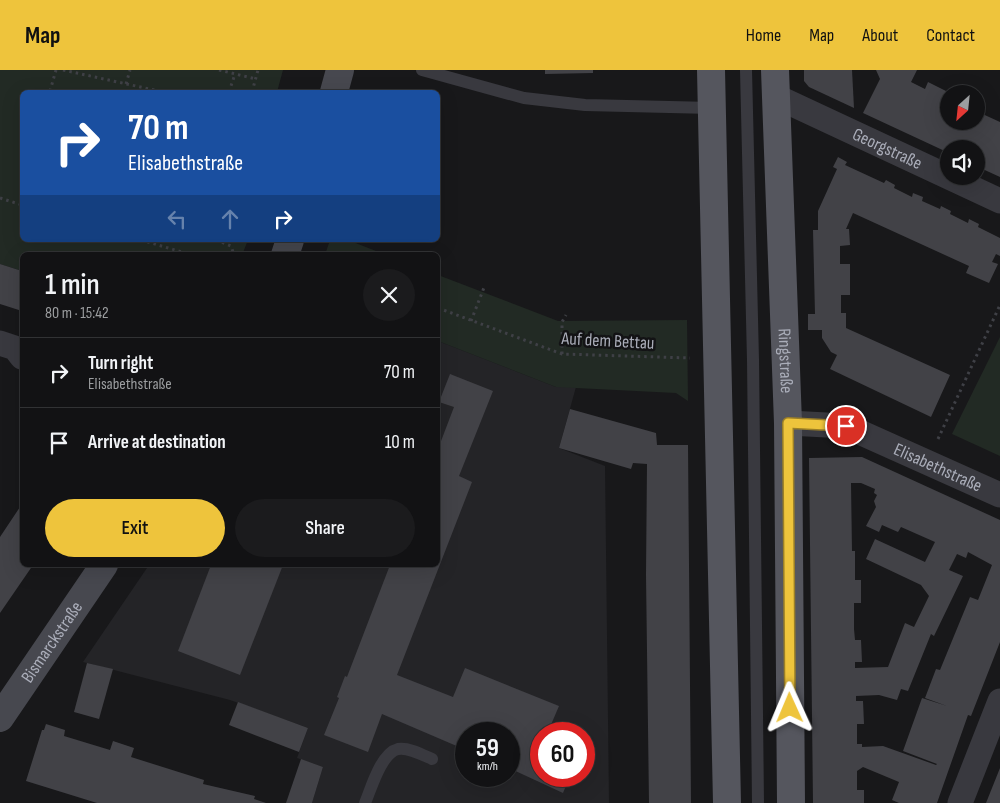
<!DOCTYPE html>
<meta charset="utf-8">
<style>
:root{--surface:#121214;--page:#1b1b1d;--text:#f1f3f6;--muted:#9c9ea0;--line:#313234;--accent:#eec43c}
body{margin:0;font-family:"Sofia Sans Condensed",sans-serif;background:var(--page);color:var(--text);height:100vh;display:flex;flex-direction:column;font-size:19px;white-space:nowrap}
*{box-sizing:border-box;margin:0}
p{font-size:16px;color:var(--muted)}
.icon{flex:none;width:28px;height:28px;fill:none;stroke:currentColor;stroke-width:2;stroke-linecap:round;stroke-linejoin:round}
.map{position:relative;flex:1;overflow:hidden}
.drawer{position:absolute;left:20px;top:182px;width:420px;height:315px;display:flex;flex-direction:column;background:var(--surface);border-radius:8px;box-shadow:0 5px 20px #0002,0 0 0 1px var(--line)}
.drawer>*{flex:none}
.guide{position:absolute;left:20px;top:20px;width:420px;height:152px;border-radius:8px;box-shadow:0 5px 20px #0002,0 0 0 1px var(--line);background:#1a4fa0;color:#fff;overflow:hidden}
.needle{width:32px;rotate:207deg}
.controls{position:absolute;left:940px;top:15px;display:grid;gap:10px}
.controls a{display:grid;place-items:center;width:45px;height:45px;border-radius:50%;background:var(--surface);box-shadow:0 5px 20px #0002,0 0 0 1px var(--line);font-size:25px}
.speed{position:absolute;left:455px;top:652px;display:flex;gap:10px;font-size:25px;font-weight:700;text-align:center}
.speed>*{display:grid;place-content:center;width:65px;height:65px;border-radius:50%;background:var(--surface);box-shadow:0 5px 20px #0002,0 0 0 1px var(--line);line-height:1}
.speed small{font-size:12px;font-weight:400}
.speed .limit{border:8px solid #d22;background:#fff;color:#111}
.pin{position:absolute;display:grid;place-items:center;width:42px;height:42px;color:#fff;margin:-21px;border:2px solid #fff;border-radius:50%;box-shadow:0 1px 5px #0007}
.me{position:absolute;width:55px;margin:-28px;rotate:359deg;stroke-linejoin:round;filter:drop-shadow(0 0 4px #0008)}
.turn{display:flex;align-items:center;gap:18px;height:105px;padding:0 25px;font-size:22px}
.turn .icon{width:65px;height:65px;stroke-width:2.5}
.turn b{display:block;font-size:35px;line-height:42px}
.lanes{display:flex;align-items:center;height:48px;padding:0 25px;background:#0003;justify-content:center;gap:25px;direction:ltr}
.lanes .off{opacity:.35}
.round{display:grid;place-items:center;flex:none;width:52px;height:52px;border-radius:26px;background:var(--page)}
.summary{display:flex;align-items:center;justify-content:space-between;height:85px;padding:0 25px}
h1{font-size:30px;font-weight:600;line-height:38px}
.cta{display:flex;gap:10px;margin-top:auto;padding:10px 25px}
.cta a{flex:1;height:58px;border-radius:30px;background:var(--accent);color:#111;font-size:20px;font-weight:600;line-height:58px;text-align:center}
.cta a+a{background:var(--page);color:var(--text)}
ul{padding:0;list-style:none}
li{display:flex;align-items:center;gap:15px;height:70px;padding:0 25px;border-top:1px solid var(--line)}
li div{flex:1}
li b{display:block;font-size:19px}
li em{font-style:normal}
header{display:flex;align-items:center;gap:30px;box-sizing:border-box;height:70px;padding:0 25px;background:var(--accent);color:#111}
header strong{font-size:24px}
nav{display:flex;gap:28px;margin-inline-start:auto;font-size:18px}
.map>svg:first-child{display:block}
.built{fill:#242427;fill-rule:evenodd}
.green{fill:#222a24}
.building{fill:#424247;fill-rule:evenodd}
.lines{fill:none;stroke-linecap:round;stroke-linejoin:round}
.path{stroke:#3f4046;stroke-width:3;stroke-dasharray:2.5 4;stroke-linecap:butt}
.lane{stroke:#39393f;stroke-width:12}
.street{stroke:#39393f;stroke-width:25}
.secondary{stroke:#47484f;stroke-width:28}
.primary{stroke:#55565e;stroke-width:28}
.route-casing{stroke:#9b7f27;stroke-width:12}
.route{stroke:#eec43c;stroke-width:9}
.labels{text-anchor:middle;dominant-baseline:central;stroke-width:5;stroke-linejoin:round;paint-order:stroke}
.street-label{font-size:18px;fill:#aaadb9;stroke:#131315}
</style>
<header>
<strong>Map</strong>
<nav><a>Home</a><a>Map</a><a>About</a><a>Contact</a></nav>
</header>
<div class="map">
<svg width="1000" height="733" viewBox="0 0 1000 733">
<rect width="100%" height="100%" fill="#18181a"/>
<path class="built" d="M438,271L556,317H576L559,378L605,396L609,733H312L323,697L297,688L308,658L230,630L83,592L149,495H438ZM466,664H509V706H466ZM541,664H584V706H541Z"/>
<g class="green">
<path d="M0,0H283L277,22H22V170H248L242,185H22V201L0,194Z"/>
<path d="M330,170H348L386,185H325Z"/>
<path d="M438,205L558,251L687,250L688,331L676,323L556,317L438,271Z"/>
<path d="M1000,267V386L952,364Z"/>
</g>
<g class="building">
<path d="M545,0H593V3L545,4Z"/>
<path d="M804,0H852L854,38L809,17L804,11Z"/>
<path d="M876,0H917L911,12L925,19L928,12L948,22L945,27L949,28V51H976V41L1000,52V107L976,96V79H949V83L863,43L880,9Z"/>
<path d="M838,87L847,92L845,95L884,113L886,110L895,115L894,118L912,127L913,123L923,127L922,131L940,139L941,136L951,141L950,144L968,153L969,149L979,154L978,157L1000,168V186L996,184L992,192L998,194L989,213L966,203L969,196L853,143L846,159H849L850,175L840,176V194H850V225H841V243H846V258L950,305L931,347L830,299L837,285L831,282L822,268V260H808V244H815L813,160H818V141L837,99L833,97Z"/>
<path d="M0,194L22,201V241L0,234Z"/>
<path d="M450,304L493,321L459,406L472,412L397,605L453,627L465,598L559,636L547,664H541V706H570L563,723L509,698V664H466V680L382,644L368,682L324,665L339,628L337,627L345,606L347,607L390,495H438V379L454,337L439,332Z"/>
<path d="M570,339L656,363L657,375H688L691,733H649L646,505L647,394L633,393L631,399L559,378Z"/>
<path d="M862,387L1000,450V572L971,646L968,645L937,733H899L892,730L899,712L863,697L857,701V720H864V733H813L809,388ZM851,413H861L875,419L874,423L877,425L874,431L876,437L866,456L879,462L882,455L898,462L901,457L935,472L925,492L875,469L866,489L921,515L929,526L914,557L905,553L888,597L855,598V592H862L861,570H855L854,559V533H861V510H855V481H852ZM968,482L992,495L978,530L970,527L940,600L936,599L925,628L947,636L922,628L903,681L937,694L936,695L883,676L862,677V674H857V654H864L863,631H856V626L879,625L897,630L901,619L908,621L931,564L934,566L963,506L949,500L957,484L966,488Z"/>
<path d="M22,434V495H33L0,543V467Z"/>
<path d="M211,495H283L240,605L178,581Z"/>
<path d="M87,593L113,599L99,649L74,642Z"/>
<path d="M238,632L308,658L299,682L229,655Z"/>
<path d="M46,654L65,660L64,666L110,680L113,671L134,678L131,687L204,710L203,714L255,726L254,729L266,733H97L26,711L42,660H44Z"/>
<path d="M301,689L323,697L312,733H286Z"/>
<path d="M1000,698V733H986Z"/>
</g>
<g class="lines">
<g class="path">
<path d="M63,0L163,22"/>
<path d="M219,0L256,9"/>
<path d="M126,14L130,0"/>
<path d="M50,21L56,0"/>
<path d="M229,22L235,4"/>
<path d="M252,22L258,0"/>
<path d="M0,128L22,135"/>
<path d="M141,170L192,185"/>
<path d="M216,170L231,176L234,185"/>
<path d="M438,238L562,284L690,288"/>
<path d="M471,251L485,215"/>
<path d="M562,284V252L566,245"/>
<path d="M938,369L1000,235"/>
</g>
<g class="lane">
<path d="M422,0L524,28L585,35L712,38"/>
<path d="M746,0L753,290L758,733"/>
<path d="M365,733C371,719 381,683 398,679C408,677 423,685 432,689"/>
</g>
<g class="street">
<path id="s1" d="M775,26L1000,131"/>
<path d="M0,273L15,278L22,287"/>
<path id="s2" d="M788,353L846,356L1000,425"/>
<path d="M960,733L1000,631"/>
</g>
<g class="secondary">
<path d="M334,22L340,0"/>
<path d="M285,185L290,170"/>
<path id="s3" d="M0,648L104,495"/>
</g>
<g class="primary">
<path d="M711,0L727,733"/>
<path id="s4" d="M775,0L788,353L791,733"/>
</g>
</g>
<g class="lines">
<g class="route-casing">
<path id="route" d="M790,638L788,353L846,356"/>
</g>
<use href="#route" class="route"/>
</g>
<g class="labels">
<g class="street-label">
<text stroke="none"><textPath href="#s1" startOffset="124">Georgstraße</textPath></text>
<text transform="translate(608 271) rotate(3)">Auf dem Bettau</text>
<text stroke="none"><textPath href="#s4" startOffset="291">Ringstraße</textPath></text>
<text stroke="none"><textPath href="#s2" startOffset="159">Elisabethstraße</textPath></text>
<text stroke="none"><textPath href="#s3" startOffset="92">Bismarckstraße</textPath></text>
</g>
</g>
</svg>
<div class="controls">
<a><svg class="needle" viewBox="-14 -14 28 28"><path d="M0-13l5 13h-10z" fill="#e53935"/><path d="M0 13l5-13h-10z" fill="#9c9ea0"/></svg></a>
<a><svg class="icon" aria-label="sound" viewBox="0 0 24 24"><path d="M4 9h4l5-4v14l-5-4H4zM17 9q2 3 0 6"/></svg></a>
</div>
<div class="speed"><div>59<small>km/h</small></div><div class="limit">60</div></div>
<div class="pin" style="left:846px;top:356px;background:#d93025"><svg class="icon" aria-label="arrive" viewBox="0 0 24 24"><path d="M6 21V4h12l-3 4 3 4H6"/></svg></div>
<svg class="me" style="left:790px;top:638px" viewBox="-20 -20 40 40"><path d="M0-17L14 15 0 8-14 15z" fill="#eec43c" stroke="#fff" stroke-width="4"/></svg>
<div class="guide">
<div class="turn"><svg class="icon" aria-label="right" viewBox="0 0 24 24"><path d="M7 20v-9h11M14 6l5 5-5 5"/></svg><div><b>70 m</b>Elisabethstraße</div></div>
<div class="lanes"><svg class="icon off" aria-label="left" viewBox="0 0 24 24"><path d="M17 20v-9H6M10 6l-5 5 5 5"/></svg><svg class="icon off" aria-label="ahead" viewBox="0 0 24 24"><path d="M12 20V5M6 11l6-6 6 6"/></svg><svg class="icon" aria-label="right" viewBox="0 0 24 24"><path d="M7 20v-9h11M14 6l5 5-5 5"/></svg></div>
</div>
<section class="drawer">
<div class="summary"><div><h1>1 min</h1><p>80 m · 15:42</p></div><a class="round"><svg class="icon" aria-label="close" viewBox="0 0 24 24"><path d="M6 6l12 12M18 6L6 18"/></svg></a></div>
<ul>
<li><svg class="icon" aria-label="right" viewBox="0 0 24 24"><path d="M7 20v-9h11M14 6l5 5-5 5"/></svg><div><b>Turn right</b><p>Elisabethstraße</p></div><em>70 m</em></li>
<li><svg class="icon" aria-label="arrive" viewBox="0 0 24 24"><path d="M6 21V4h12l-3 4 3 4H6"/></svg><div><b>Arrive at destination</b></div><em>10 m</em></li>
</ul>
<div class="cta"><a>Exit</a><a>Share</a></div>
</section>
</div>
